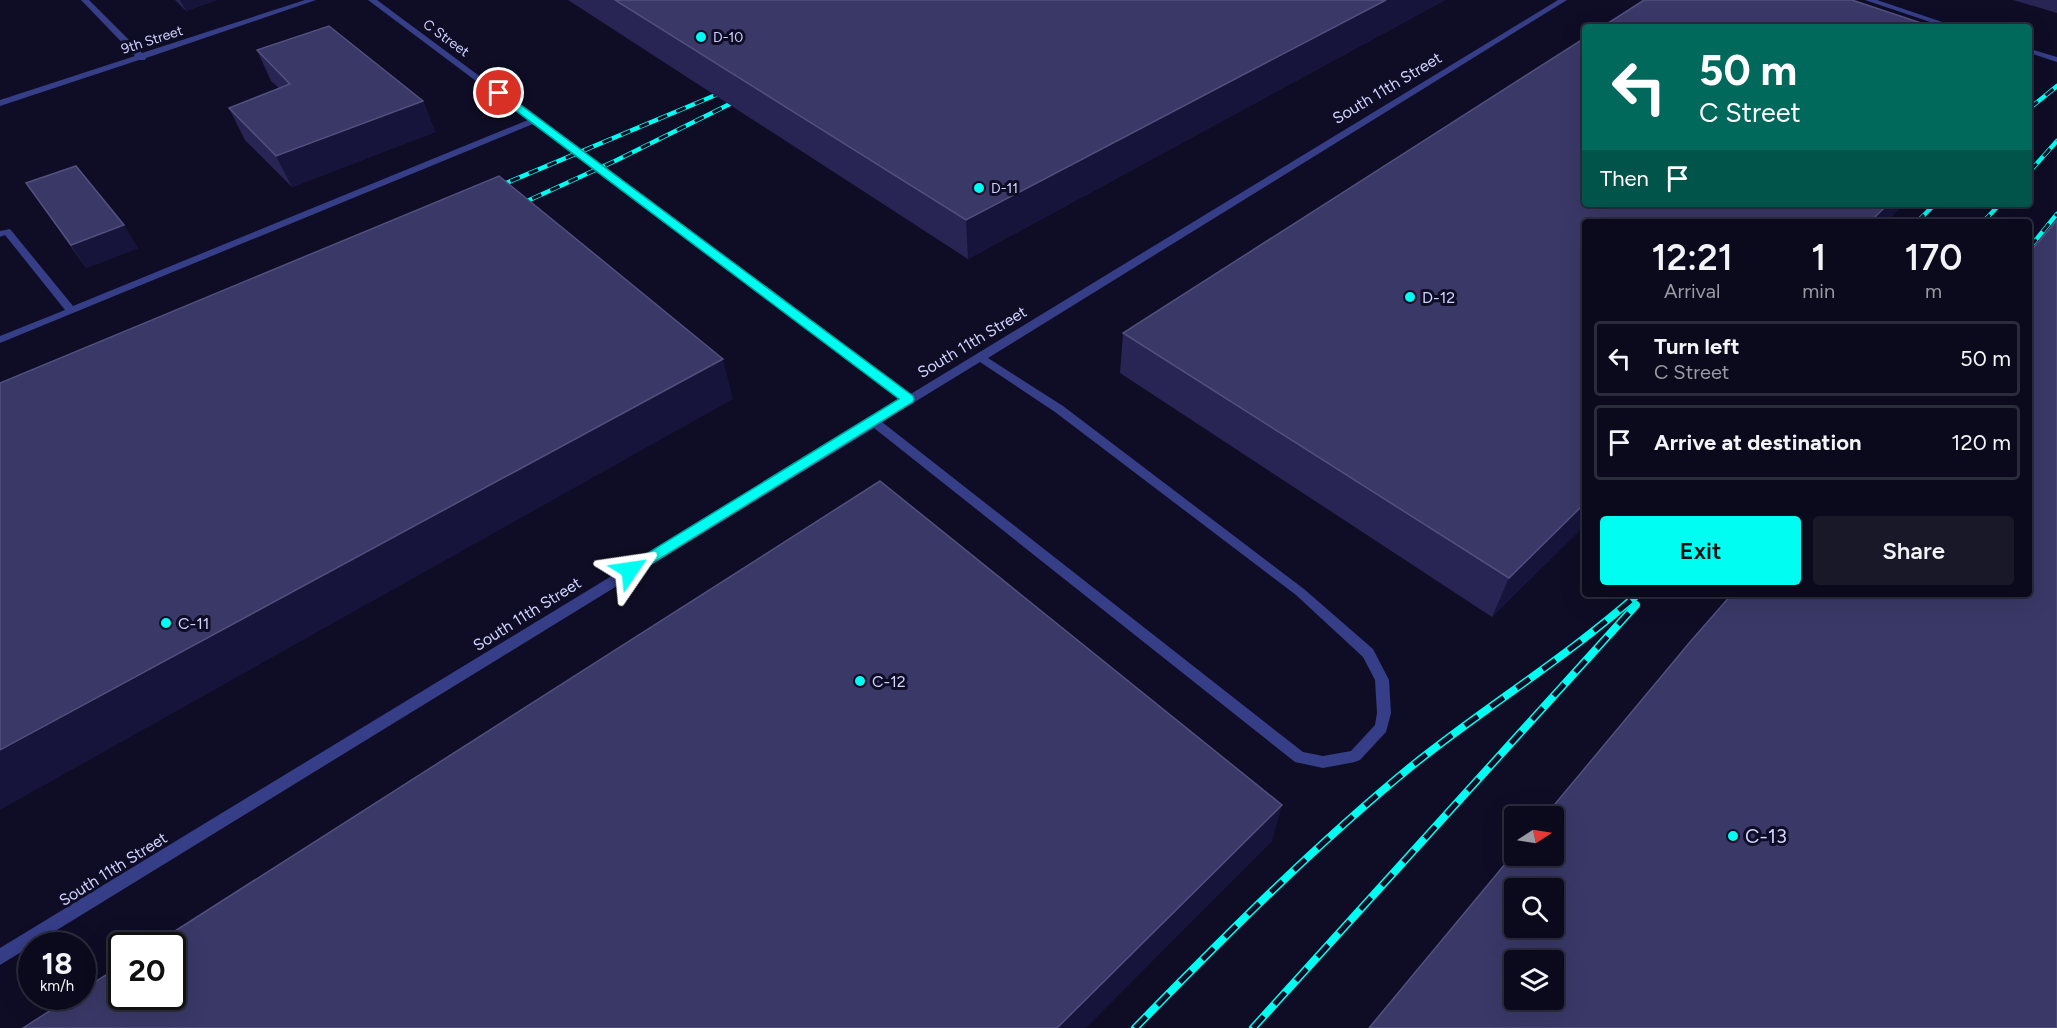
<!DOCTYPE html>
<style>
:root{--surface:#0a0a1c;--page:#181829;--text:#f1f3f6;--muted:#999aa3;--line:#2a2b3b;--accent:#00fdf1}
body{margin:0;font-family:Figtree,sans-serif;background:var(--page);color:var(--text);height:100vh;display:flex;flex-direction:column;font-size:22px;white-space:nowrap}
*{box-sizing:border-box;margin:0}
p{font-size:20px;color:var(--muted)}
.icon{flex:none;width:33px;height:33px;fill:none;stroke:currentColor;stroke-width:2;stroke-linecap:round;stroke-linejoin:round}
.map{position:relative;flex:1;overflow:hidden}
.drawer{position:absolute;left:1582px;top:219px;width:450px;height:378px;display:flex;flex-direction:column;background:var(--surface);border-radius:6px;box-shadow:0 6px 24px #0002,0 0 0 2px var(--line)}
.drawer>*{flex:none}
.hud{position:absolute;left:1582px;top:24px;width:450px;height:183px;border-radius:6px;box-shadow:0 6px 24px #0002,0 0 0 2px var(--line);background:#00695c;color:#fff;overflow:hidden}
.needle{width:39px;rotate:78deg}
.fabs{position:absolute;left:1504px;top:806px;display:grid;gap:12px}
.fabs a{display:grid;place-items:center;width:60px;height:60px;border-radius:6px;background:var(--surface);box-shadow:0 6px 24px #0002,0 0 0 2px var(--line);font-size:30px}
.speed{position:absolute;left:18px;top:932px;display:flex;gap:12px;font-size:30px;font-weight:700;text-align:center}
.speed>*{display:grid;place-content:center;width:78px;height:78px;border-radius:50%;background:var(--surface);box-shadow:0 6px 24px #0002,0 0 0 2px var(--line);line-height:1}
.speed small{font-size:15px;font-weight:400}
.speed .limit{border:3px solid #111;border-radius:9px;background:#fff;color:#111}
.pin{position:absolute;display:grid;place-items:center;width:51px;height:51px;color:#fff;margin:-26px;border:3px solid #fff;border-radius:50%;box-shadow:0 2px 6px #0007}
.me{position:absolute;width:66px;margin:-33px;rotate:58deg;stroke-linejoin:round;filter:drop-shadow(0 0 4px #0008)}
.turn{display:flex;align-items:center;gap:21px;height:126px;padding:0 18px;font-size:27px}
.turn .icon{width:78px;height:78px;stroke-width:2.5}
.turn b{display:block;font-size:42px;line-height:51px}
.then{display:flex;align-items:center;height:57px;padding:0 18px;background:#0003;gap:12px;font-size:22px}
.eta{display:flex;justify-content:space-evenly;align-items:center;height:102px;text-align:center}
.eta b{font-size:36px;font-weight:600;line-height:42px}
.cta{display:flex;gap:12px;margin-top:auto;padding:12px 18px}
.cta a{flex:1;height:69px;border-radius:6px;background:var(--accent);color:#111;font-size:24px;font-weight:600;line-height:69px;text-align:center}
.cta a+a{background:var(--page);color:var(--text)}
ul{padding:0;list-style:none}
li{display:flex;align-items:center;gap:18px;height:75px;margin:0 12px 9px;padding:0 6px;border:3px solid var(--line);border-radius:6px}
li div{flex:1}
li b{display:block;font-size:22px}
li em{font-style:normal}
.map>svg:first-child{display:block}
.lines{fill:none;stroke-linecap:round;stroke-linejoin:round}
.lane{fill:#353e87;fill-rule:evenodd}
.rail-far1-casing{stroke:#00fdf1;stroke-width:4.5}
.rail-casing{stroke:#00fdf1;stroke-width:8}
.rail-far1{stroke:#0e0d25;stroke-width:3;stroke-dasharray:10;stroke-linecap:butt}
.rail{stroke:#0e0d25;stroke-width:5;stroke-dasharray:16;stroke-linecap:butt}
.wall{fill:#282555}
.shaded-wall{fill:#16143a}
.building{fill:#3a3867;stroke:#52507f;stroke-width:1.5;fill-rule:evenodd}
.route{fill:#00fdf1;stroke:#00a49d;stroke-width:1.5}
.poi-dot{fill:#00fdf1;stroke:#0e0d25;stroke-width:2}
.labels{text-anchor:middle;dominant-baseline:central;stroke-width:6;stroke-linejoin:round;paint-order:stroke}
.far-poi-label{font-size:14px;fill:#d2d3ff;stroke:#0e0d25;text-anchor:start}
.far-street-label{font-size:14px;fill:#d2d3ff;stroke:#0e0d25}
.street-label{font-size:16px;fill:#d2d3ff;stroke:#0e0d25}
.poi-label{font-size:16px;fill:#d2d3ff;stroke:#0e0d25;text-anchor:start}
.near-poi-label{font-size:20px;fill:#d2d3ff;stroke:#0e0d25;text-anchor:start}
</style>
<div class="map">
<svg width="2057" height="1028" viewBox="0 0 2057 1028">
<rect width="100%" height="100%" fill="#0e0d25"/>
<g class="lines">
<g class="lane">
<path d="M81,0H89L142,53L305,0H316L146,58L145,60H139L0,106V100L135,56Z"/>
<path d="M368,0H377L909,395L1558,0H1567L988,358L1063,406L1304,589L1373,649L1389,680L1391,713L1386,732L1360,760L1355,762L1323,768L1295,762L874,428L0,965V948L901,400L533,124L0,343V336L65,310L5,235L0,237V231L10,229L73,306L528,120ZM980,362L1055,412L1296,595L1363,657L1375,680L1377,713L1375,725L1351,751L1323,756L1303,752L882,422Z"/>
<path d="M1865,0H1877L1957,27H1945Z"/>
<path d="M2030,49L2057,57V62L2030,53Z"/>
</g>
<g class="rail-far1-casing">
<g id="rail-far1">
<path d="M2030,108L2057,86"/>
<path d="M2030,171L2057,141"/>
<path d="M492,189L730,89"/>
<path d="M514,207L615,161L744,97"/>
<path d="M1917,222L1935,204"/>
<path d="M1983,222L2000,204"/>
<path d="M2030,247L2057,214"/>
</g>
</g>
<g class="rail-casing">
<g id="rail">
<path d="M1135,1028C1224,937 1314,846 1413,765C1487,706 1567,657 1638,594"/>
<path d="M1253,1028L1636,605"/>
</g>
</g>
<use href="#rail-far1" class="rail-far1"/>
<use href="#rail" class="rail"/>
</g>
<g class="wall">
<path d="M175,0H217L186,11Z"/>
<path d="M568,0H1445L968,259Z"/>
<path d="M2013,0H2057V13Z"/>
<path d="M1586,37V204H1904L1886,222H1586V524L1492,617L1120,373L1123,333Z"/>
<path d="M257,50L423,101L435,132L292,187L245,140L229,108L279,88L271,81Z"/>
<path d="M26,183L138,248L86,268Z"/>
</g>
<g class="shaded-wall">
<path d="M180,0H217L186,11Z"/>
<path d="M1386,0H1445L968,259L966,220Z"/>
<path d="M423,101L435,132L292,187L276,156Z"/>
<path d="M1888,204H1904L1886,222H1870Z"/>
<path d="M124,225L138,248L86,268L71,245Z"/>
<path d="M723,359L733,399L0,810V750Z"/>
<path d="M1586,502V524L1492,617L1509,578Z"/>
<path d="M1282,805L1272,841L1086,1028H1057Z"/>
</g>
<g class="building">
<path d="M615,0H1386L966,220Z"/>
<path d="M1644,0H1852L1933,27H1602Z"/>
<path d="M329,26L423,101L276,156L229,108L290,84L257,50Z"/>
<path d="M1586,37V204H1888L1870,222H1586V502L1509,578L1123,333Z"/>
<path d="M76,166L124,225L71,245L26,183Z"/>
<path d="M499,176L723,359L0,750V383Z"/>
<path d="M2057,220V1028H1369L1515,852V855H1554V816H1545L1690,642L1732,594H2030V252ZM1515,888H1554V927H1515ZM1515,960H1554V999H1515Z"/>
<path d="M880,481L1282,805L1057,1028H23L73,996H82V990L122,965V996H172V945H153Z"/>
</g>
<path class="route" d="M495,91H502L913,396L914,399L913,402L635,574H625L623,570L625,567L899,399L495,95Z"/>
<g class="poi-dot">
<circle cx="701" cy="37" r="6"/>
<circle cx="979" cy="188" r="6"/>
<circle cx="1410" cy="297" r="6"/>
<circle cx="166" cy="623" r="6"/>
<circle cx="860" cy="681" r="6"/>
<circle cx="1733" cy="836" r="6"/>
</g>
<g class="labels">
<g class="far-poi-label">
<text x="713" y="37">D-10</text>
<text x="991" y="188">D-11</text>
</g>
<g class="far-street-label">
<text transform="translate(446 38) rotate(36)">C Street</text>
<text transform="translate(152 40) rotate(-18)">9th Street</text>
</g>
<g class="street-label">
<text transform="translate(1387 88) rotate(-31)">South 11th Street</text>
<text transform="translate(972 342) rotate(-31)">South 11th Street</text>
<text transform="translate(527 614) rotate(-32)">South 11th Street</text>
<text transform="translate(113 869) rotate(-32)">South 11th Street</text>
</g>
<g class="poi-label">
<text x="1422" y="297">D-12</text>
<text x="178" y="623">C-11</text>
<text x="872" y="681">C-12</text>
</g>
<g class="near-poi-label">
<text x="1745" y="836">C-13</text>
</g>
</g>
</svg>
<div class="fabs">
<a><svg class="needle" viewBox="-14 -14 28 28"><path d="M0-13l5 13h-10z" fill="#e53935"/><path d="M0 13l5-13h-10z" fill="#999aa3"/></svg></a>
<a><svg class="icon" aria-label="search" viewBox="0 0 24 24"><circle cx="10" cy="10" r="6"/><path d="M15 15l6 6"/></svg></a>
<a><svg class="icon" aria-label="layers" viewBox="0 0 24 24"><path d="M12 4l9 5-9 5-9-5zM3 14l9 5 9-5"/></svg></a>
</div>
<div class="speed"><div>18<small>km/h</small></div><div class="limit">20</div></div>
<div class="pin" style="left:499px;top:93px;background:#d93025"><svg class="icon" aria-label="arrive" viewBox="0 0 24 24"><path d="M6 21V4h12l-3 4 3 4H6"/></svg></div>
<svg class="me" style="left:630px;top:570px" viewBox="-20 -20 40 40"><path d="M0-17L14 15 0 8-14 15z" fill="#00fdf1" stroke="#fff" stroke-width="4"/></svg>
<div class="hud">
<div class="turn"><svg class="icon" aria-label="left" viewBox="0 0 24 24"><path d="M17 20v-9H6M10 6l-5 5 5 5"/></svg><div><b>50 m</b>C Street</div></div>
<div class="then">Then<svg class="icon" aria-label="arrive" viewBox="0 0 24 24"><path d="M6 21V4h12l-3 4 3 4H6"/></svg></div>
</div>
<section class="drawer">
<div class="eta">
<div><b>12:21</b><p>Arrival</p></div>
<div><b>1</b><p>min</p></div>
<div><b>170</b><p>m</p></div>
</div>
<ul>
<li><svg class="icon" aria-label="left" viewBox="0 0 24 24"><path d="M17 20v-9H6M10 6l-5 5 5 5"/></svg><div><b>Turn left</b><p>C Street</p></div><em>50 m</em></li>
<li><svg class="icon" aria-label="arrive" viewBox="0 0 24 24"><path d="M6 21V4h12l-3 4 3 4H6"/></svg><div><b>Arrive at destination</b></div><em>120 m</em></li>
</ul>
<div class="cta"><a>Exit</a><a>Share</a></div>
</section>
</div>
